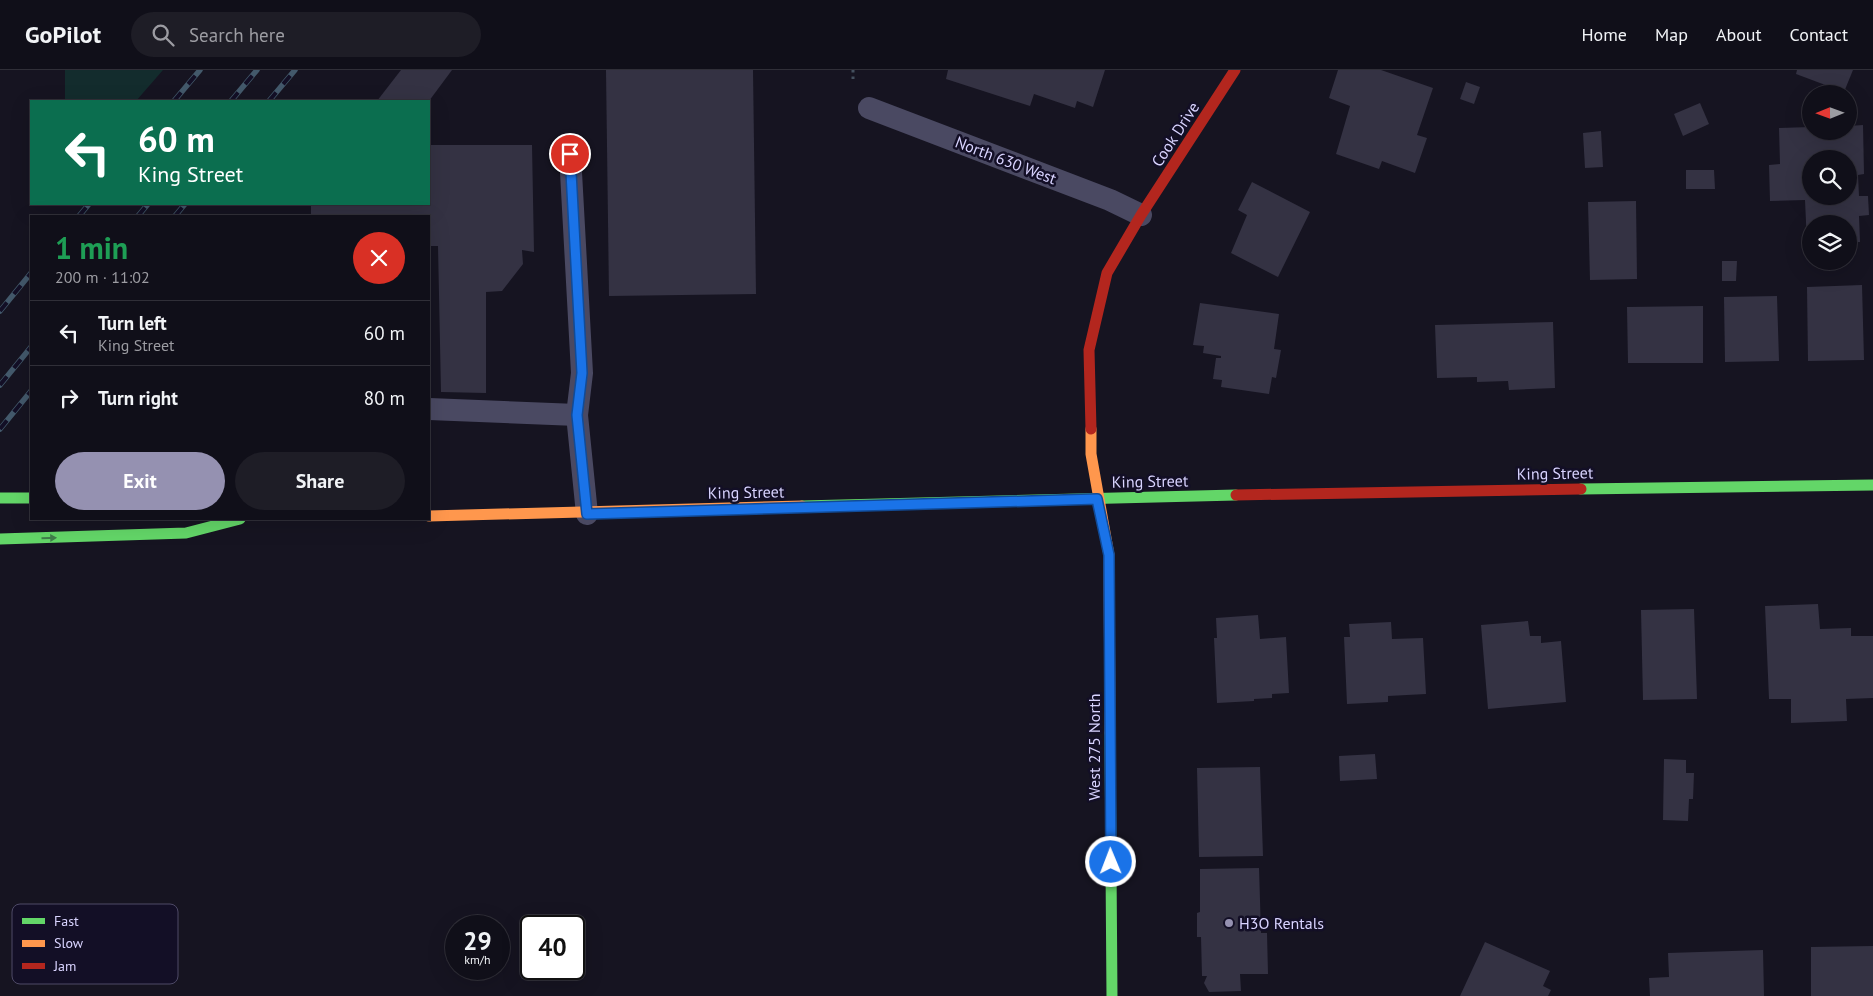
<!DOCTYPE html>
<meta charset="utf-8">
<style>
:root{--surface:#100f19;--page:#1e1d26;--text:#f1f3f6;--muted:#9c9ca2;--line:#302f38;--accent:#9591b1}
body{margin:0;font-family:"PT Sans",sans-serif;background:var(--page);color:var(--text);height:100vh;display:flex;flex-direction:column;font-size:19px;white-space:nowrap}
*{box-sizing:border-box;margin:0}
p{font-size:16px;color:var(--muted)}
.icon{flex:none;width:28px;height:28px;fill:none;stroke:currentColor;stroke-width:2;stroke-linecap:round;stroke-linejoin:round}
.map{position:relative;flex:1;overflow:hidden}
.drawer{position:absolute;left:30px;top:145px;width:400px;height:305px;display:flex;flex-direction:column;background:var(--surface);border-radius:0px;box-shadow:0 5px 20px #0002,0 0 0 1px var(--line)}
.drawer>*{flex:none}
.banner{position:absolute;left:30px;top:30px;width:400px;height:105px;border-radius:0px;box-shadow:0 5px 20px #0002,0 0 0 1px var(--line);background:#0b6e4f;color:#fff;overflow:hidden}
.needle{width:32px;rotate:269deg}
.tools{position:absolute;left:1802px;top:15px;display:grid;gap:10px}
.tools a{display:grid;place-items:center;width:55px;height:55px;border-radius:50%;background:var(--surface);box-shadow:0 5px 20px #0002,0 0 0 1px var(--line);font-size:25px}
.speed{position:absolute;left:445px;top:845px;display:flex;gap:10px;font-size:25px;font-weight:700;text-align:center}
.speed>*{display:grid;place-content:center;width:65px;height:65px;border-radius:50%;background:var(--surface);box-shadow:0 5px 20px #0002,0 0 0 1px var(--line);line-height:1}
.speed small{font-size:12px;font-weight:400}
.speed .limit{border:2px solid #111;border-radius:8px;background:#fff;color:#111}
.pin{position:absolute;display:grid;place-items:center;width:42px;height:42px;color:#fff;margin:-21px;border:2px solid #fff;border-radius:50%;box-shadow:0 1px 5px #0007}
.me{position:absolute;width:55px;margin:-28px;rotate:359deg;stroke-linejoin:round;filter:drop-shadow(0 0 4px #0008)}
.turn{display:flex;align-items:center;gap:18px;height:105px;padding:0 25px;font-size:22px}
.turn .icon{width:65px;height:65px;stroke-width:2.5}
.turn b{display:block;font-size:35px;line-height:42px}
.round{display:grid;place-items:center;flex:none;width:52px;height:52px;border-radius:26px;background:var(--page)}
.overview{display:flex;align-items:center;justify-content:space-between;height:85px;padding:0 25px}
h1{font-size:30px;font-weight:700;line-height:38px;color:#1e9e55}
.action{display:flex;gap:10px;margin-top:auto;padding:10px 25px}
.action a{flex:1;height:58px;border-radius:30px;background:var(--accent);color:#fff;font-size:20px;font-weight:700;line-height:58px;text-align:center}
.action a+a{background:var(--page);color:var(--text)}
ul{padding:0;list-style:none}
li{display:flex;align-items:center;gap:15px;height:65px;padding:0 25px;border-top:1px solid var(--line)}
li div{flex:1}
li b{display:block;font-size:19px}
li em{font-style:normal}
header{display:flex;align-items:center;gap:30px;box-sizing:border-box;height:70px;padding:0 25px;background:var(--surface);border-bottom:1px solid var(--line)}
header strong{font-size:24px}
nav{display:flex;gap:28px;margin-inline-start:auto;font-size:18px}
.search{width:350px;height:45px;background:var(--page);display:flex;align-items:center;gap:12px;box-sizing:border-box;padding:0 18px;border-radius:28px;color:var(--muted);font-size:19px}
.map>svg:first-child{display:block}
.green{fill:#132c2d}
.building{fill:#343243;fill-rule:evenodd}
.lines{fill:none;stroke-linecap:round;stroke-linejoin:round}
.path{stroke:#44505f;stroke-width:3;stroke-dasharray:2.5 4;stroke-linecap:butt}
.lane{stroke:#4a4962;stroke-width:22}
.fast{stroke:#63d668;stroke-width:11}
.slow{stroke:#ff974d;stroke-width:11}
.jam{stroke:#b3261e;stroke-width:11}
.rail-casing{stroke:#43596b;stroke-width:5.5}
.rail{stroke:#130f26;stroke-width:4;stroke-dasharray:11;stroke-linecap:butt}
.oneway{fill:#3f7c4a}
.route-casing{stroke:#114b97;stroke-width:12}
.route{stroke:#1a73e8;stroke-width:9}
.poi-dot{fill:#9591b1;stroke:#130f26;stroke-width:2}
.labels{text-anchor:middle;dominant-baseline:central;stroke-width:5;stroke-linejoin:round;paint-order:stroke}
.street-label{font-size:16px;fill:#d9d4ff;stroke:#130f26}
.poi-label{font-size:16px;fill:#d9d4ff;stroke:#130f26;text-anchor:start}
.key{fill:#130f26;stroke:#4e4a67;stroke-width:1}
.key-label{font-size:14px;fill:#d9d4ff}
</style>
<header>
<strong>GoPilot</strong>
<div class="search"><svg class="icon" aria-label="search" viewBox="0 0 24 24"><circle cx="10" cy="10" r="6"/><path d="M15 15l6 6"/></svg>Search here</div>
<nav><a>Home</a><a>Map</a><a>About</a><a>Contact</a></nav>
</header>
<div class="map">
<svg width="1873" height="926" viewBox="0 0 1873 926">
<rect width="100%" height="100%" fill="#161421"/>
<path class="green" d="M65,0H163L136,31H65Z"/>
<g class="building">
<path d="M401,0H452L429,31H377Z"/>
<path d="M606,0H753L756,224L609,226Z"/>
<path d="M948,0H1105L1093,37L1077,31L1075,38L1034,24L1030,36L946,9Z"/>
<path d="M1338,0H1381L1433,18L1417,65L1427,68L1415,103L1382,91L1379,99L1336,84L1350,36L1329,28Z"/>
<path d="M1797,0H1853L1844,22L1796,4Z"/>
<path d="M1466,12L1480,17L1474,34L1460,29Z"/>
<path d="M1700,33L1709,54L1683,66L1674,44Z"/>
<path d="M1863,55L1864,104L1858,105L1859,126H1868L1869,145L1859,146L1860,172H1849V154H1811V174H1807L1805,130L1770,131L1769,95L1780,94L1779,58L1811,57V61H1849V56ZM1811,89H1849V126H1811Z"/>
<path d="M1601,61L1603,97L1585,98L1583,63Z"/>
<path d="M429,75H532L534,182L522,180L523,194L502,221L486,222V323L441,322L438,176H429V146H311V134H429Z"/>
<path d="M1686,100H1714L1715,119H1686Z"/>
<path d="M1252,112L1310,142L1278,207L1231,183L1247,145L1238,140Z"/>
<path d="M1636,131L1637,209L1590,210L1588,132Z"/>
<path d="M1722,191H1737L1736,211H1722Z"/>
<path d="M1862,215L1864,290L1808,291L1807,217Z"/>
<path d="M1777,226L1779,291L1725,292L1724,227Z"/>
<path d="M1200,233L1279,244L1274,279L1281,280L1276,308L1272,307L1269,324L1221,317L1222,310L1213,309L1216,288H1221V286L1203,283L1204,276L1193,275Z"/>
<path d="M1703,236V293H1628L1627,237Z"/>
<path d="M1553,252L1555,318L1509,320L1508,311L1477,312V307L1437,308L1435,255Z"/>
<path d="M1818,534L1820,559L1851,558V566H1873V628L1846,629L1847,651L1791,653V629H1769L1765,536Z"/>
<path d="M1694,539L1697,629L1643,630L1641,540Z"/>
<path d="M1258,545L1260,569L1286,567L1289,623L1272,624V628L1254,629V631L1217,633L1214,568H1217L1216,548Z"/>
<path d="M1528,551L1530,566H1541V573L1561,571L1566,632L1488,639L1481,555Z"/>
<path d="M1391,552L1392,569L1423,568L1426,624L1388,626V632L1347,634L1344,567H1350L1349,554Z"/>
<path d="M1375,684L1377,709L1340,711L1339,686Z"/>
<path d="M1664,689L1686,690V703H1694L1693,729H1689L1688,751L1663,750Z"/>
<path d="M1260,697L1263,786L1199,787L1197,698Z"/>
<path d="M1259,798L1261,863H1267L1268,904H1240L1241,921L1209,922L1204,913L1207,906H1202L1201,867H1197V843L1200,842V799Z"/>
<path d="M1485,872L1550,901L1543,916L1551,920L1548,926H1460Z"/>
<path d="M1873,876V926H1811V877Z"/>
<path d="M1763,880L1764,926H1650L1649,908L1669,907L1668,883Z"/>
</g>
<g class="lines">
<path class="path" d="M853,0V9"/>
<g class="lane">
<path d="M869,38L1110,130L1141,145"/>
<path d="M570,84L582,303L577,345L587,444"/>
<path d="M429,339L577,345"/>
</g>
<g class="fast">
<path d="M1581,419L1873,415"/>
<path d="M0,428H31"/>
<path d="M802,436L1236,425"/>
<path d="M0,469L186,463L240,449"/>
<path d="M1110,663L1112,926"/>
</g>
<g class="slow">
<path d="M1091,359V384L1109,485L1110,663"/>
<path d="M429,446L802,436"/>
</g>
<g class="jam">
<path d="M1091,359L1089,280L1107,203L1141,145L1235,0"/>
<path d="M1236,425L1581,419"/>
</g>
<g class="rail-casing">
<g id="rail">
<path d="M174,31L200,0"/>
<path d="M231,31L257,0"/>
<path d="M269,31L295,0"/>
<path d="M79,146L89,134"/>
<path d="M138,146L148,134"/>
<path d="M175,146L185,134"/>
<path d="M0,241L31,203"/>
<path d="M0,315L31,277"/>
<path d="M0,359L31,321"/>
</g>
</g>
<use href="#rail" class="rail"/>
</g>
<defs><path id="oneway-solid" d="M-6-.8H1V-3.2L6.5 0L1 3.2V.8H-6Z" transform="scale(1.25)"/></defs>
<use class="oneway" href="#oneway-solid" transform="translate(49 468) rotate(-2)"/>
<g class="lines">
<g class="route-casing">
<path id="route" d="M570,84L582,303L577,345L587,444L1097,429L1109,485L1111,792"/>
</g>
<use href="#route" class="route"/>
</g>
<circle class="poi-dot" cx="1229" cy="853" r="5"/>
<g class="labels">
<g class="street-label">
<text transform="translate(1175 64) rotate(-57)">Cook Drive</text>
<text transform="translate(1006 90) rotate(21)">North 630 West</text>
<text transform="translate(1555 403) rotate(-1)">King Street</text>
<text transform="translate(1150 411) rotate(-1)">King Street</text>
<text transform="translate(746 422) rotate(-1)">King Street</text>
<text transform="translate(1094 677) rotate(-90)">West 275 North</text>
</g>
<g class="poi-label">
<text x="1239" y="853">H3O Rentals</text>
</g>
</g>
<rect x="12" y="834" width="166" height="80" rx="8" class="key"/>
<rect x="22" y="848" width="23" height="6" fill="#63d668"/>
<rect x="22" y="870" width="23" height="7" fill="#ff974d"/>
<rect x="22" y="893" width="23" height="6" fill="#b3261e"/>
<g class="key-label">
<text x="54" y="856">Fast</text>
<text x="54" y="878">Slow</text>
<text x="54" y="901">Jam</text>
</g>
</svg>
<div class="tools">
<a><svg class="needle" viewBox="-14 -14 28 28"><path d="M0-13l5 13h-10z" fill="#e53935"/><path d="M0 13l5-13h-10z" fill="#9c9ca2"/></svg></a>
<a><svg class="icon" aria-label="search" viewBox="0 0 24 24"><circle cx="10" cy="10" r="6"/><path d="M15 15l6 6"/></svg></a>
<a><svg class="icon" aria-label="layers" viewBox="0 0 24 24"><path d="M12 4l9 5-9 5-9-5zM3 14l9 5 9-5"/></svg></a>
</div>
<div class="speed"><div>29<small>km/h</small></div><div class="limit">40</div></div>
<div class="pin" style="left:570px;top:84px;background:#d93025"><svg class="icon" aria-label="arrive" viewBox="0 0 24 24"><path d="M6 21V4h12l-3 4 3 4H6"/></svg></div>
<svg class="me" style="left:1111px;top:792px" viewBox="-20 -20 40 40"><circle r="17" fill="#1a73e8" stroke="#fff" stroke-width="3"/><path d="M0-11L8 9 0 5-8 9z" fill="#fff"/></svg>
<div class="banner">
<div class="turn"><svg class="icon" aria-label="left" viewBox="0 0 24 24"><path d="M17 20v-9H6M10 6l-5 5 5 5"/></svg><div><b>60 m</b>King Street</div></div>
</div>
<section class="drawer">
<div class="overview"><div><h1>1 min</h1><p>200 m · 11:02</p></div><a class="round" style="background:#d93025;color:#fff"><svg class="icon" aria-label="close" viewBox="0 0 24 24"><path d="M6 6l12 12M18 6L6 18"/></svg></a></div>
<ul>
<li><svg class="icon" aria-label="left" viewBox="0 0 24 24"><path d="M17 20v-9H6M10 6l-5 5 5 5"/></svg><div><b>Turn left</b><p>King Street</p></div><em>60 m</em></li>
<li><svg class="icon" aria-label="right" viewBox="0 0 24 24"><path d="M7 20v-9h11M14 6l5 5-5 5"/></svg><div><b>Turn right</b></div><em>80 m</em></li>
</ul>
<div class="action"><a>Exit</a><a>Share</a></div>
</section>
</div>
